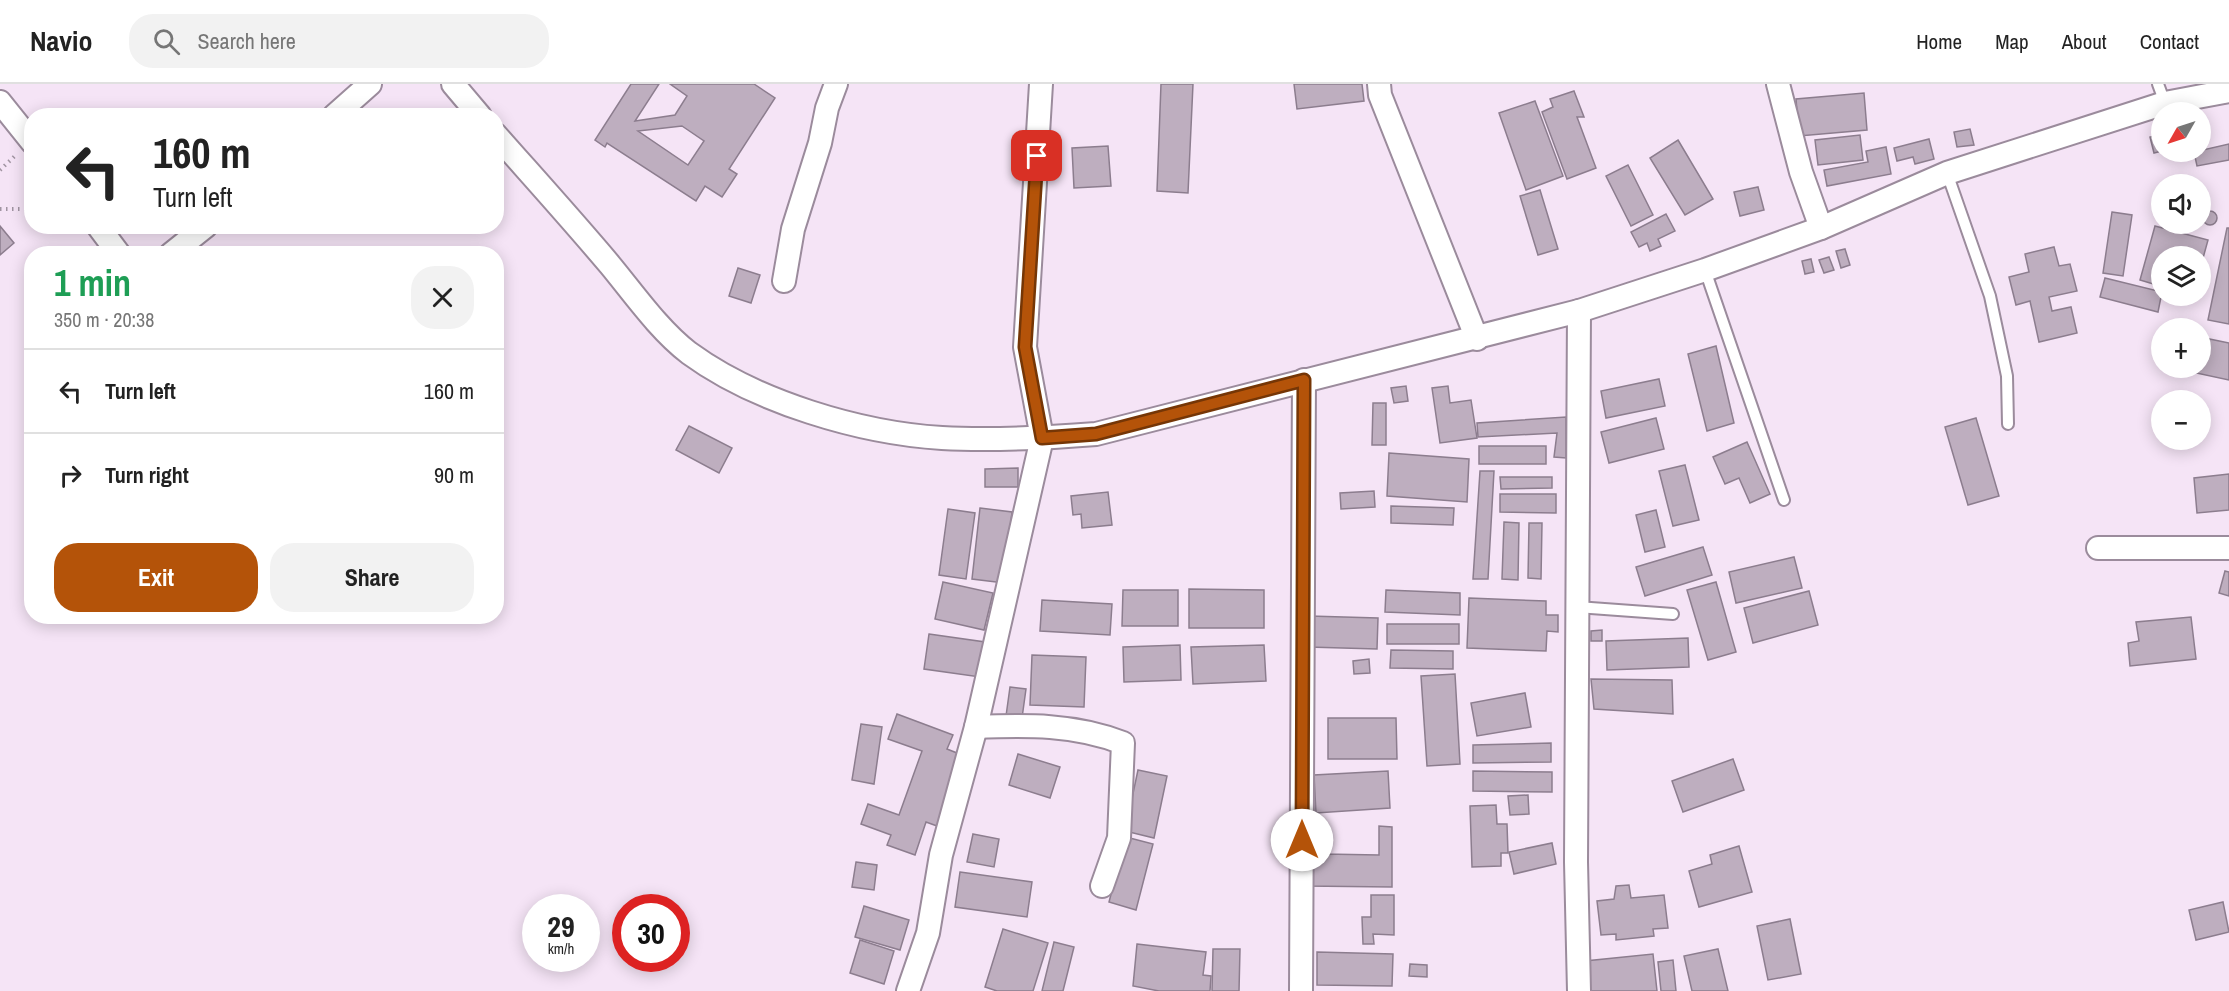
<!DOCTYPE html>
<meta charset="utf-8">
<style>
:root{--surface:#fff;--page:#f2f2f2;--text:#222;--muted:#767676;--line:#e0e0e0;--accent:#b45309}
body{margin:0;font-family:"Archivo Narrow",sans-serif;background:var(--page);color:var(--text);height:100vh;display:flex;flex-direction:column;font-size:22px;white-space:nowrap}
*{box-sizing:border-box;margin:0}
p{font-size:20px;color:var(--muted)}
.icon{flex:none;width:33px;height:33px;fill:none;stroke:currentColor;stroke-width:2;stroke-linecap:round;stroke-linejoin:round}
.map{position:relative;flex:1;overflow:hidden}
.drawer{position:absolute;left:24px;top:162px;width:480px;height:378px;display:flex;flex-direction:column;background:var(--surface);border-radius:24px;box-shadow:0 3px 15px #0003}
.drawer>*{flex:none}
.hud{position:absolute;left:24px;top:24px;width:480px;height:126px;border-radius:24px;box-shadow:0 3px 15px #0003;background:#fff;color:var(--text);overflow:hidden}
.needle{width:39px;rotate:231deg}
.buttons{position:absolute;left:2151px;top:18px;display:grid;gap:12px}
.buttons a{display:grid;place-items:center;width:60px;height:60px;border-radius:50%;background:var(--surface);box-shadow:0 3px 15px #0003;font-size:30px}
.speed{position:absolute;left:522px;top:810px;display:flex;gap:12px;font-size:30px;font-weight:700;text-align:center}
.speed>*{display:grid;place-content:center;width:78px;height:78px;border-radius:50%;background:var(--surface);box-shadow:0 3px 15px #0003;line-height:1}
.speed small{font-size:15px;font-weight:400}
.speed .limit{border:9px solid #d22;background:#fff;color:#111}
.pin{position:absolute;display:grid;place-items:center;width:51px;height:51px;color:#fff;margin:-26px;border-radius:12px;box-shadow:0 3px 9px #0006}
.me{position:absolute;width:66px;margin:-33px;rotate:0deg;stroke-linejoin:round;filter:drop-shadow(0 0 4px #0008)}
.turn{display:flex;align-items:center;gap:21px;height:126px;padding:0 30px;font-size:27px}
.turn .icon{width:78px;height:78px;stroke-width:2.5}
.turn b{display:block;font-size:42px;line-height:51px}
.round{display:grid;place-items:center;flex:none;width:63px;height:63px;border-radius:24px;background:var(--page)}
.overview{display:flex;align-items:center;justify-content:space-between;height:102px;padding:0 30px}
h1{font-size:36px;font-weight:700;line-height:45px;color:#1e9e55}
.button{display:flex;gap:12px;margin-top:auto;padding:12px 30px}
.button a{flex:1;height:69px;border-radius:24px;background:var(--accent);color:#fff;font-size:24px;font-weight:700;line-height:69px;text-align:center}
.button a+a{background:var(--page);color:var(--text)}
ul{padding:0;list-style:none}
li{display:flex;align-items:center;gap:18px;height:84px;padding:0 30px;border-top:2px solid var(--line)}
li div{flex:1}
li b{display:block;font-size:22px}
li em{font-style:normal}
header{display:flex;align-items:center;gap:36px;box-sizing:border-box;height:84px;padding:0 30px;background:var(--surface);border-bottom:2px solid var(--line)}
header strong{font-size:28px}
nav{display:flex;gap:33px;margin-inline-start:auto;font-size:21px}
.search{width:420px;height:54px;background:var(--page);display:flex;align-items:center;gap:15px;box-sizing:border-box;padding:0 21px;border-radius:24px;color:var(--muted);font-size:22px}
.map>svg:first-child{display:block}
.building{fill:#beaebf;stroke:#8c7d8e;stroke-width:1.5;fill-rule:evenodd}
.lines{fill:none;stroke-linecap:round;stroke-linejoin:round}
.service-casing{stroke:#9b8b9c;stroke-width:14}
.minor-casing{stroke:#9b8b9c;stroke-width:26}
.path{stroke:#a094a1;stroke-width:4;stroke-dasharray:1.5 4.5;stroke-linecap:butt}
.service{stroke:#fff;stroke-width:10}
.minor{stroke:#fff;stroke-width:22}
.route-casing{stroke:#753606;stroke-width:15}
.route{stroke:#b45309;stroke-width:10}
</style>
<header>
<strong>Navio</strong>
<div class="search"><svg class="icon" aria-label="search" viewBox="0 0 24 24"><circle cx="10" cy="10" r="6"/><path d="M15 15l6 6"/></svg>Search here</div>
<nav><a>Home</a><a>Map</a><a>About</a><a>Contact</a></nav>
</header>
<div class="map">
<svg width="2229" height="907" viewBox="0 0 2229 907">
<rect width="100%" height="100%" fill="#f5e4f6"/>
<g class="building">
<path d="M631,0H659L635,37L675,31L687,12L670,0H754L775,14L729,85L737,90L722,113L705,102L696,117L607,59L605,63L595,56ZM682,42L704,57L688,81L638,47Z"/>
<path d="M1161,0H1193L1188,109L1157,107Z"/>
<path d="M1294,0H1362L1364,17L1297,25Z"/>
<path d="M1574,7L1584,33H1577L1596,84L1567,95L1542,28L1553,23L1550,15Z"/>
<path d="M1864,9L1867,46L1799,52L1796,15Z"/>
<path d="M1535,17L1563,92L1526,106L1499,29Z"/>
<path d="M1970,45L1974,61L1957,63L1954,48Z"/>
<path d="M1860,51L1863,76L1818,81L1815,56Z"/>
<path d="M2162,51V67L2154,69L2150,53Z"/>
<path d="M1929,55L1934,75L1915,80L1913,73L1897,77L1894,64Z"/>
<path d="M1678,56L1713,115L1685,131L1650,74Z"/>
<path d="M2229,60V76L2197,82L2194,68Z"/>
<path d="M1108,62L1111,102L1074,104L1072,64Z"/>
<path d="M1886,63L1891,90L1827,102L1824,86L1868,78L1866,67Z"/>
<path d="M1628,81L1653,131L1631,142L1606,92Z"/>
<path d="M1758,103L1764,126L1740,132L1734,108Z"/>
<path d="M1540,106L1558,165L1538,171L1520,112Z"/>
<circle cx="2210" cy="134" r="7"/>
<path d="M2112,128L2132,131L2123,192L2103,189Z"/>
<path d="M1666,130L1675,147L1658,155L1661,162L1650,167L1647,159L1639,163L1631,148Z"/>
<path d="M0,142L14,159L0,171Z"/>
<path d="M2155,142L2208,156L2200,185V172H2162L2160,202L2140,196Z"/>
<path d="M2227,144H2229V240L2208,236Z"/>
<path d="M2054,163L2059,182L2070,180L2077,207L2049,213L2052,227L2071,223L2077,249L2039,258L2030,217L2016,221L2009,193L2029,188L2025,170Z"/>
<path d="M1845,165L1850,181L1841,184L1836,167Z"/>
<path d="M1829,173L1834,186L1824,189L1819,176Z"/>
<path d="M1811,175L1814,188L1805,190L1802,177Z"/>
<path d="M738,184L760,191L751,219L729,212Z"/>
<path d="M2105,194L2162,208L2158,228L2100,213Z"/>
<path d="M2200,253L2229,259V296L2187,287L2188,284H2200Z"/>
<path d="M1716,262L1734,339L1707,347L1688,270Z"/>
<path d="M1659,295L1665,322L1606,334L1601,307Z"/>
<path d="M1406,302L1408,317L1394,319L1391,304Z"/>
<path d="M1448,302L1450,319L1471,316L1477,354L1440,359L1432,304Z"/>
<path d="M1373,319H1386V361H1372Z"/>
<path d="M1566,333V374L1554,373L1557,349L1478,353L1477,339Z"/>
<path d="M1656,334L1664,365L1609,379L1601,348Z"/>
<path d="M1976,334L1999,412L1968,421L1945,343Z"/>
<path d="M689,342L732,364L719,389L676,366Z"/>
<path d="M1747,358L1770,410L1750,419L1739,394L1725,400L1713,373Z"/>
<rect x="1479" y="362" width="67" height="18"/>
<path d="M1389,369L1469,375L1467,418L1387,412Z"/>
<path d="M1685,381L1699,436L1673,442L1659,387Z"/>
<path d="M1018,384V403H985V385Z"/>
<path d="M1480,387H1494L1488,495H1473Z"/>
<path d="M2229,390V426L2197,429L2194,394Z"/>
<path d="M1500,393H1552V404L1501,405Z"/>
<path d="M1374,407L1375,423L1341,425L1340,409Z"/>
<path d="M1108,408L1112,441L1082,444L1081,430L1073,431L1071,412Z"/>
<path d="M1500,410H1556V429L1500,428Z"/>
<path d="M1391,422L1454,424L1453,441L1391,439Z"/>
<path d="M980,424L1012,428L1004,499L972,495Z"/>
<path d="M948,425L975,429L966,495L939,491Z"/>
<path d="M1656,426L1665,463L1645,468L1636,431Z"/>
<path d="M1504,438L1519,439L1518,496L1502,495Z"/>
<path d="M1529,439H1542L1541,495L1528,494Z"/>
<path d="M1703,463L1712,491L1645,512L1636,483Z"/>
<path d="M1794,473L1802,504L1736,519L1729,488Z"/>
<path d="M2225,487L2229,488V512L2219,509Z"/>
<path d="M943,498L993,509L984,546L935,535Z"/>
<path d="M1716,498L1736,568L1708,576L1687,506Z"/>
<path d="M1189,505L1264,506V544H1189Z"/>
<path d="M1123,506H1178V542H1122Z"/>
<path d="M1386,506L1460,509V531L1385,528Z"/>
<path d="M1809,507L1818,541L1753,559L1744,524Z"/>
<path d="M1469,514L1546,517V531H1558V548L1547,547L1546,567L1467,564Z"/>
<path d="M1042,516L1112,520L1110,551L1040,547Z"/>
<path d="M1309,532L1378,534L1377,565L1308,563Z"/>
<path d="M2191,533L2196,575L2130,582L2128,559L2139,557L2136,538Z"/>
<rect x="1387" y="540" width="72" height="20"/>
<path d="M1602,546V557H1591V547Z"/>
<path d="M929,550L985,558L980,593L924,585Z"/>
<path d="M1688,554L1689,583L1607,586L1606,557Z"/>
<path d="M1180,561L1181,596L1124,598L1123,563Z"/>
<path d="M1264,561L1266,597L1193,600L1191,563Z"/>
<path d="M1391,566L1453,567V585L1390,584Z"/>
<path d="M1032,571L1086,573L1084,623L1030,621Z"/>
<path d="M1369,575L1370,589L1354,590L1353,577Z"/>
<path d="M1455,590L1460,680L1427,682L1421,592Z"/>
<path d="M1591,595L1672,596L1673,630L1594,625Z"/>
<path d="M1010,603L1026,605L1022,634L1006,632Z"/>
<path d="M1525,609L1531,643L1477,652L1471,619Z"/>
<path d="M897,630L953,651L947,665L962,671L937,742L926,738L915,771L887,761L891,751L861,740L868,720L899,731L922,667L888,655Z"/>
<path d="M1328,634H1396L1397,675H1328Z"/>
<path d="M861,640L882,643L874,700L852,696Z"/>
<path d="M1551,659V678L1473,679V661Z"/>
<path d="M1018,670L1060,683L1050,714L1009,701Z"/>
<path d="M1733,675L1744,706L1683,728L1672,697Z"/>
<path d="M1138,686L1167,692L1154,754L1125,747Z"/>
<path d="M1388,687L1390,724L1316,729L1314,691Z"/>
<path d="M1473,687L1552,688V708L1473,707Z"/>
<path d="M1528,711L1529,730L1510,731L1508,712Z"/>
<path d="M1496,721L1497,740H1507L1508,769H1501V782L1472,783L1470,722Z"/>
<path d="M1305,742H1324V770L1379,771V742L1392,743V803L1305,802Z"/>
<path d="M973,750L999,755L994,783L967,778Z"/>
<path d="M1126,753L1153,760L1136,826L1109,818Z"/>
<path d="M1552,759L1556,780L1514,790L1509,768Z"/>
<path d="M1739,762L1752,808L1699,823L1689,787L1712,780L1710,771Z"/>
<path d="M856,778L877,781L874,806L852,803Z"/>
<path d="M960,788L1032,798L1027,833L955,823Z"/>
<path d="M1629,801L1631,814L1664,811L1668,844L1653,845L1654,852L1616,856V850L1601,851L1597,817L1614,815L1616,802Z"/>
<path d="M1371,811H1394V851L1373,850L1374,860H1363L1362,833H1371Z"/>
<path d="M2223,818L2229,848L2196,856L2189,826Z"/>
<path d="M864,822L909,836L900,866L855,853Z"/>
<path d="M1790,835L1801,890L1768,896L1757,842Z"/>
<path d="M1003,845L1048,859L1033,907H997L985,903Z"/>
<path d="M860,856L894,867L884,900L850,889Z"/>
<path d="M1054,858L1074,863L1063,907H1042Z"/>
<path d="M1137,860L1206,868L1203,891L1211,892L1210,907H1159L1133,902Z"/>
<path d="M1213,865H1240L1239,907H1212Z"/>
<path d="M1718,865L1728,907H1692L1684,872Z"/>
<path d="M1317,868L1393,870L1392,902L1317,901Z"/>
<path d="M1653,870L1657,907H1589L1585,877Z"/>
<path d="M1673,876L1676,907H1661L1658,878Z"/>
<path d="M1410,880L1427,881V893L1409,892Z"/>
</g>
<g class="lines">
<g class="service-casing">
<g id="service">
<path d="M2158,0L2165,19"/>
<path d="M1947,89L1990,212L2007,292L2008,340"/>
<path d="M1705,186L1784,416"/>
<path d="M1577,523L1673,530"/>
</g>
</g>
<g class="minor-casing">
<g id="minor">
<path d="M453,0L480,32"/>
<path d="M1379,0L1380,11L1477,255"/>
<path d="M1778,0L1801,88L1821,144"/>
<path d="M0,18L32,58"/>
<path d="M334,32L370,0"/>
<path d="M496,51C534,94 573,137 610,181C634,210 659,246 689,269C756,318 860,349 942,354C993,357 1045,354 1096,350L1579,227L1705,186L1821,144L1947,89L2165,19L2229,7"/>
<path d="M98,142L119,170"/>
<path d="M171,170L206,142"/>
<path d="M784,197L793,145L820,59L827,24L836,0"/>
<path d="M1579,227L1576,778L1579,907"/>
<path d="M2098,464H2229"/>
<path d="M976,643C1026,641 1075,640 1123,659L1119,754L1102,802"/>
<path d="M908,907L928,849L941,771L976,643L1042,354L1025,263L1041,0"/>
<path d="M1301,907L1304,296"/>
</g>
</g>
<g class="path">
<path d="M0,86L17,70"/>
<path d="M0,125H32"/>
</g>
<use href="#service" class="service"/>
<use href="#minor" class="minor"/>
</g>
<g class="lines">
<g class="route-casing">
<path id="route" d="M1037,72L1025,263L1042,354L1096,350L1304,296L1302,756"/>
</g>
<use href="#route" class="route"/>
</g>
</svg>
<div class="buttons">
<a><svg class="needle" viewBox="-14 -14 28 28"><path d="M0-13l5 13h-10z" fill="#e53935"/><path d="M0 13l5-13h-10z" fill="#767676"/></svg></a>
<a><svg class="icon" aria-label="sound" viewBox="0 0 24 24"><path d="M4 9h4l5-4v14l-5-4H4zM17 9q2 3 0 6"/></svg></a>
<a><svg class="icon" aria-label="layers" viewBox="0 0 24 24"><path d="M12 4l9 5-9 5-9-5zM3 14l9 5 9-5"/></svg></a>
<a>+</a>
<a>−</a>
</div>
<div class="speed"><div>29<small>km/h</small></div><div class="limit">30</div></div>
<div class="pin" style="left:1037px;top:72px;background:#d93025"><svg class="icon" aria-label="arrive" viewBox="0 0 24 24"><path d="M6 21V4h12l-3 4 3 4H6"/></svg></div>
<svg class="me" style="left:1302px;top:756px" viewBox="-20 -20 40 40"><circle r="19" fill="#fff"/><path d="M0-13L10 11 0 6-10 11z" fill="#b45309"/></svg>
<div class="hud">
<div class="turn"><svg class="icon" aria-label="left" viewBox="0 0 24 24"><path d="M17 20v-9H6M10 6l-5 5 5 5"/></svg><div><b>160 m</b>Turn left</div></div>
</div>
<section class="drawer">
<div class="overview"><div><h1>1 min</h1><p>350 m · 20:38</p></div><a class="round"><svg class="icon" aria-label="close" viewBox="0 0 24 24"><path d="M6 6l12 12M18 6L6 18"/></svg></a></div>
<ul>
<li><svg class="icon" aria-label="left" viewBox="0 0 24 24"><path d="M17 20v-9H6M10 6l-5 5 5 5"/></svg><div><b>Turn left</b></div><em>160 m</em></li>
<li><svg class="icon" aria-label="right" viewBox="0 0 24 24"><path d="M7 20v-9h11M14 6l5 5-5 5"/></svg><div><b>Turn right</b></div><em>90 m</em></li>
</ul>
<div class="button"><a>Exit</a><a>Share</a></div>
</section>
</div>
